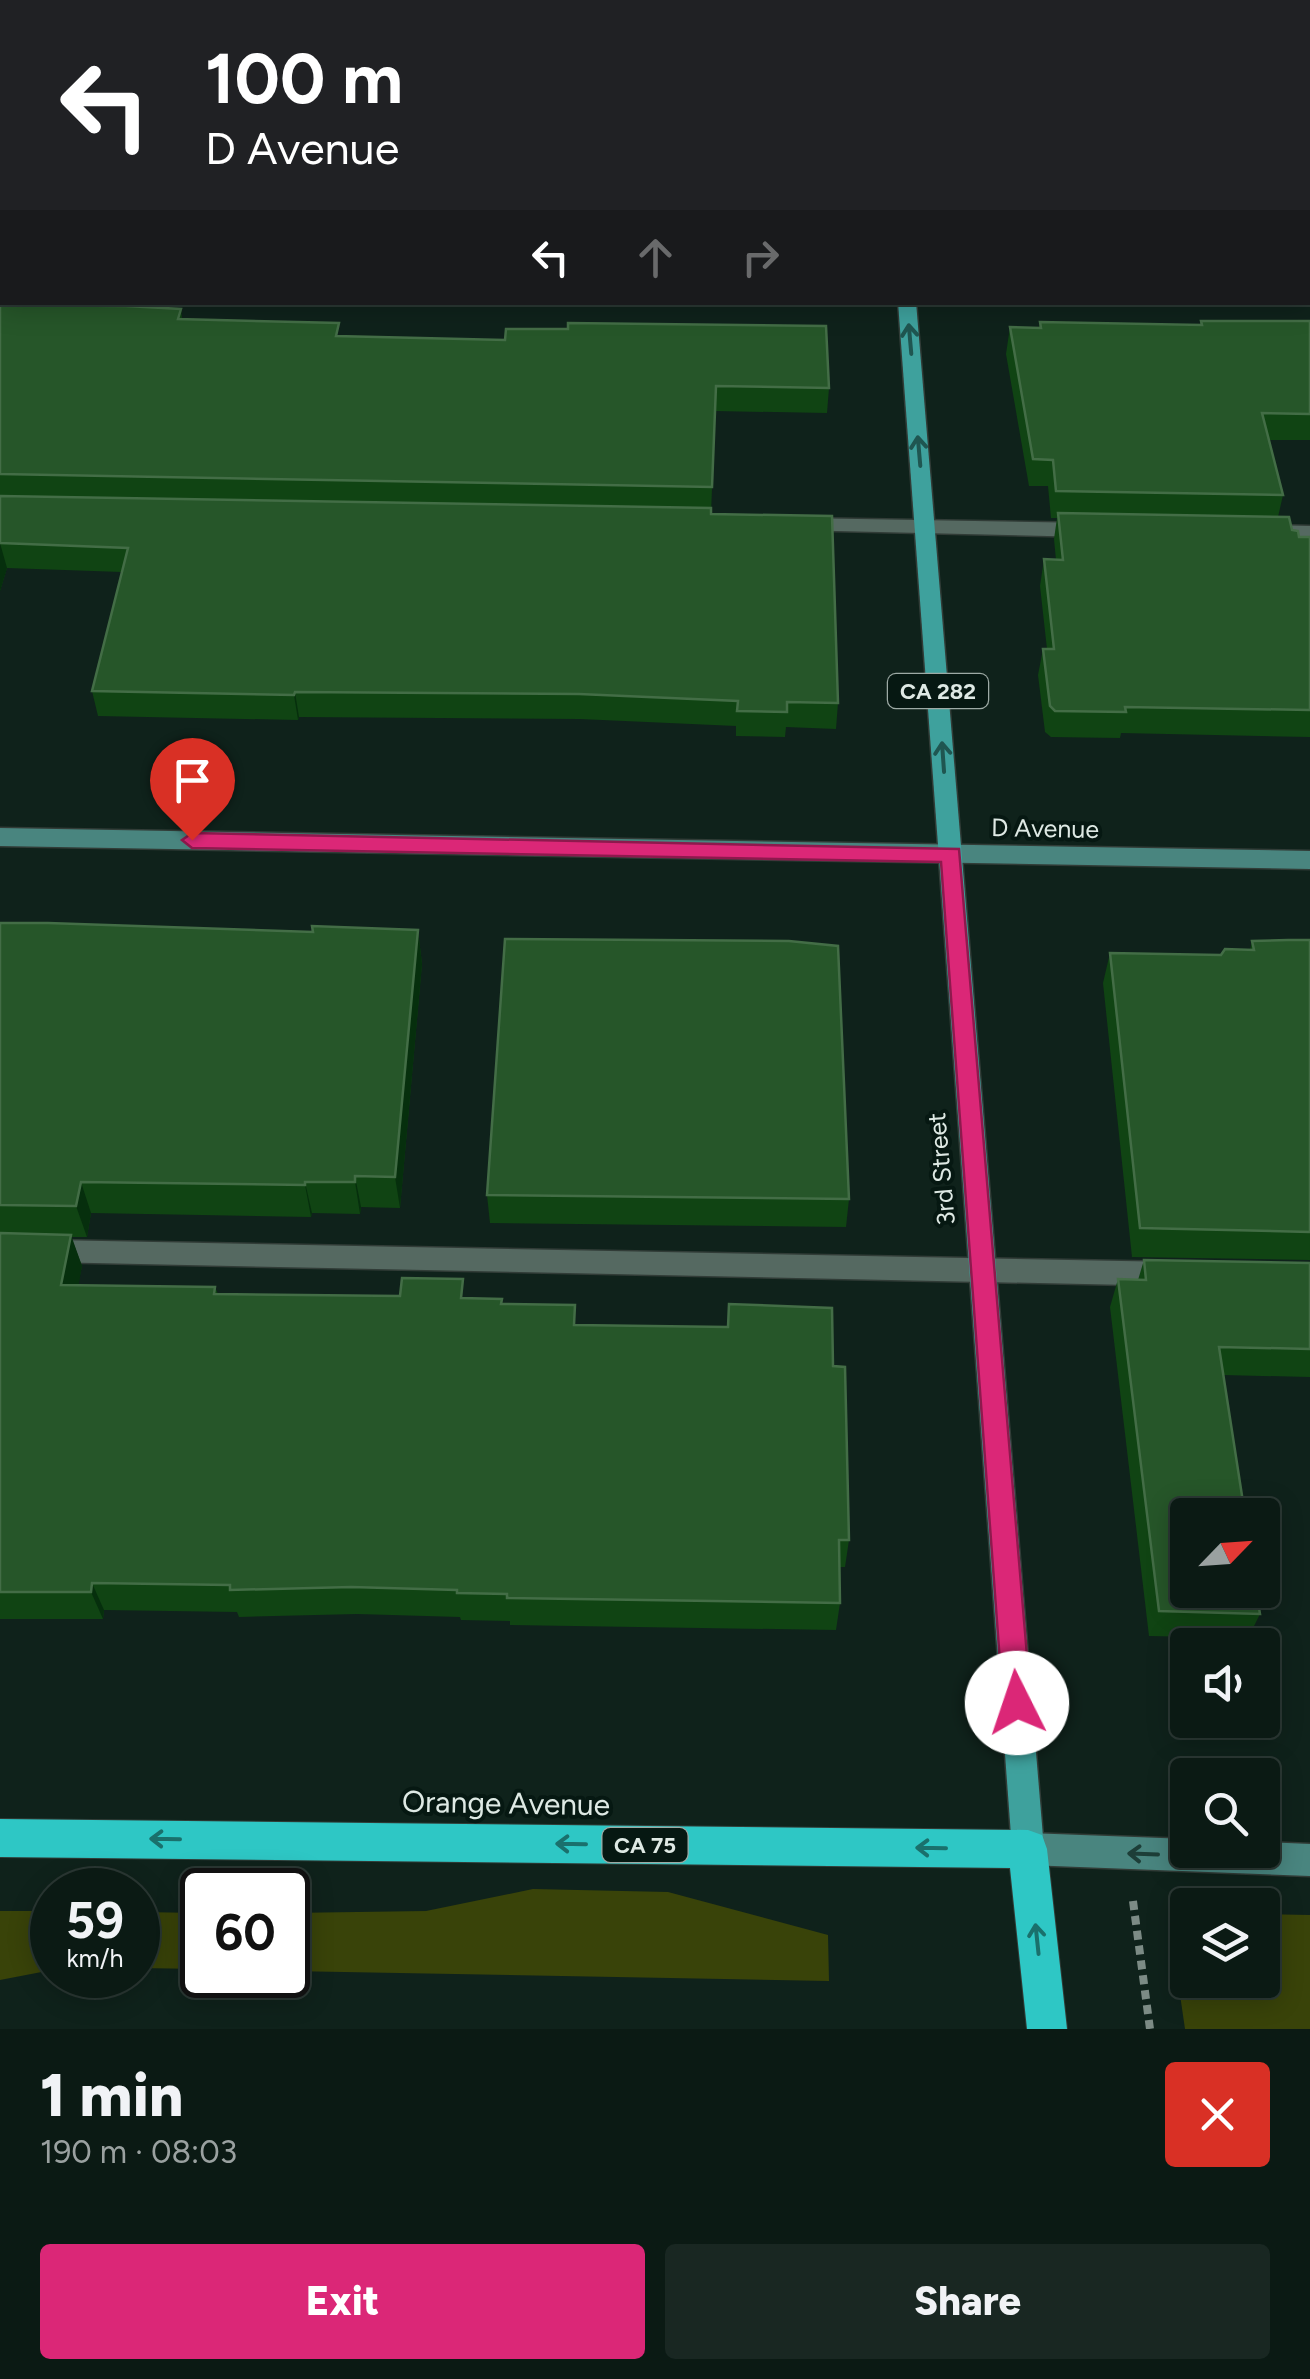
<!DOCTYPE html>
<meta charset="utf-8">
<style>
:root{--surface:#0b1a14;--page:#192722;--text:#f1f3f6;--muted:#9aa1a0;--line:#2b3834;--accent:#db2777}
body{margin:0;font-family:Figtree,sans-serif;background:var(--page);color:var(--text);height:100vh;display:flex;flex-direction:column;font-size:38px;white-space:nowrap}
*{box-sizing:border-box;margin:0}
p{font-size:32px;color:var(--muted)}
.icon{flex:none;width:55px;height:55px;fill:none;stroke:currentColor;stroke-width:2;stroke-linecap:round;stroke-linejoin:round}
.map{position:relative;height:2029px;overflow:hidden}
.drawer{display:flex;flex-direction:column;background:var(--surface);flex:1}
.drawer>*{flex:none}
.hud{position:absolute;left:0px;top:0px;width:1310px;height:305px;box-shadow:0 5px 25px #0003,0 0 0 2px var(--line);background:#202124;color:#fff;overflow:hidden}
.needle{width:65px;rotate:65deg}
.fabs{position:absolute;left:1170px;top:1498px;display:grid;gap:20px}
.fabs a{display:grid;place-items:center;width:110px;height:110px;border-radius:10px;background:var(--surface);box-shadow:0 5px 25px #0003,0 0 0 2px var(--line);font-size:50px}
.speed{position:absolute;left:30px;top:1868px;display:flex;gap:20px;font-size:50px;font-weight:700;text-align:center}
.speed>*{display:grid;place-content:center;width:130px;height:130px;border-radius:50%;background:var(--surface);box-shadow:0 5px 25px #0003,0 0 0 2px var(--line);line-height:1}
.speed small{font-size:25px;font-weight:400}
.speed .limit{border:5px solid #111;border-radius:15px;background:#fff;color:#111}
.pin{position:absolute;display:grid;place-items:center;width:85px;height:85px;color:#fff;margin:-102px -42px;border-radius:50% 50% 50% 0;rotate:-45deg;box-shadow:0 0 10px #0007}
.pin .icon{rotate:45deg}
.me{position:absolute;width:110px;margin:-55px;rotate:356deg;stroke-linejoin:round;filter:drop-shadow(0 0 8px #0008)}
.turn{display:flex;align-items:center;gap:35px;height:210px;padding:0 40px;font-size:45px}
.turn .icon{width:130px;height:130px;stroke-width:2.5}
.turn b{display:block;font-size:70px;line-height:85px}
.lanes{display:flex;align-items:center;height:95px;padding:0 40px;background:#0003;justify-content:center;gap:50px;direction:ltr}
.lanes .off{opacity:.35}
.round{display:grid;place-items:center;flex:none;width:105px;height:105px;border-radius:10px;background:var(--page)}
.head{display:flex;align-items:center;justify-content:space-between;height:170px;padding:0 40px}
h1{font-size:60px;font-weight:800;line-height:75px}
.primary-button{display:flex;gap:20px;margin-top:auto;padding:20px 40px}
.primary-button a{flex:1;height:115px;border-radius:10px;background:var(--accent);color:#fff;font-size:40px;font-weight:800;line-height:115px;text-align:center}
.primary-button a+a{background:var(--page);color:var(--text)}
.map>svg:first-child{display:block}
.green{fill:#394309}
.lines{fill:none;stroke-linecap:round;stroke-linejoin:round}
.lane-casing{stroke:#313c37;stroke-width:3}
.street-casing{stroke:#313c37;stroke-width:3}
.secondary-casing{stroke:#313c37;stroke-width:3}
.primary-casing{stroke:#313c37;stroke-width:3}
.highway-casing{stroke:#313c37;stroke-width:2}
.path{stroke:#7c8b85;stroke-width:8;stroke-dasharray:9 6;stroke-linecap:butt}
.lane{fill:#556961;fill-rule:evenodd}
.street{fill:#556961;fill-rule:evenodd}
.secondary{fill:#49857f;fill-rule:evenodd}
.primary{fill:#3ea19d;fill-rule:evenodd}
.highway{fill:#2ec7c5;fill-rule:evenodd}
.wall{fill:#104413}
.shaded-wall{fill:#062f0d}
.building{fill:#265629;stroke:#436d46;stroke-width:2.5}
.oneway{stroke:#1f5651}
.oneway2{stroke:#1a706c}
.oneway3{stroke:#1d3e38}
.route{fill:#db2777;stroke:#8e194d;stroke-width:2.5}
.labels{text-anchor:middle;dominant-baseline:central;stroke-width:8;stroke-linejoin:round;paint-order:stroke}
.shield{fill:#061812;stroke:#9daaa5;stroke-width:2.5}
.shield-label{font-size:22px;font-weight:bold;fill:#dee9e4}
.street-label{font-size:25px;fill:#dee9e4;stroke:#061812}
.near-street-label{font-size:30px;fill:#dee9e4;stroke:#061812}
</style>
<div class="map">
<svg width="1310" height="2029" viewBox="0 0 1310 2029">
<rect width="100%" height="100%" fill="#0f221b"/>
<g class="green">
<path d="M533,1889L668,1892L828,1935L829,1981L288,1971V1913L426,1911Z"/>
<path d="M0,1911H52V1970L0,1980Z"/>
<path d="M138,1912L202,1913V1969L138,1968Z"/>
<path d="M1168,1912L1187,1913L1188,1980H1262L1263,1914L1310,1915V2029H1185Z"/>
</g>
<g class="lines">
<g class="lane-casing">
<g id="lane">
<path d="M800,518L1090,523L1100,530L1090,537L793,530L790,525Z"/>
<path d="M1265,525L1310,526V540L1258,537L1255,532Z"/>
<path d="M0,1239L1175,1262L1185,1266L1189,1274L1185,1282L1175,1286L0,1261Z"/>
</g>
</g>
<g class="street-casing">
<g id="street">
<rect x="0" y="259" width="2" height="10"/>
<path d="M1310,275V287H1308V276Z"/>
</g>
</g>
<g class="secondary-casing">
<g id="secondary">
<path d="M0,828L1310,851V869L0,846Z"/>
<path d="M1028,1833L1188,1839V1850H1262V1842L1310,1844V1876L1028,1865L1017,1860L1012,1849L1017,1838Z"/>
</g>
</g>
<g class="primary-casing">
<g id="primary">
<rect x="876" y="0" width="16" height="2"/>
<path d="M898,302H916L1044,1849L1039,1860L1028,1865L1017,1860L1012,1849Z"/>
</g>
</g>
<g class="highway-casing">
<path id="highway" d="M0,1819L1028,1830L1042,1835L1047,1849L1067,2029H1027L1010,1868L0,1857Z"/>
</g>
<path class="path" d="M1133,1901L1150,2029"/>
<use href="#lane" class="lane"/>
<use href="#street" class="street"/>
<use href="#secondary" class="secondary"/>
<use href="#primary" class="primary"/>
<use href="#highway" class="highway"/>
</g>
<g class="wall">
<path d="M0,0L2,2V192H0Z"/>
<path d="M969,0H1310V211H1308V2H969Z"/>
<path d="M0,305L181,309L182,319L829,388L827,413L715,411L711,514L838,703L836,729L786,727L785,737L736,736V726L580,719L299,717L298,720L98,716L92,691L122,572L7,568L0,591Z"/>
<path d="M1201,321H1310V440H1269L1283,495L1278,517L1299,537H1310V737L1121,733L1120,738L1051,737L1045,732L1038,675L1043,649H1047L1040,586L1044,559L1056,560L1054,539L1057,518H1051L1048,486H1029L1006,354L1010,327L1039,328L1040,322L1200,325Z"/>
<path d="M0,923L313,932L418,930L422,964L400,1208L361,1207L360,1214L312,1213L311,1217L91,1213L87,1237H71L82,1266L78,1285L215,1287L218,1294L465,1298L502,1304L576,1325L833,1366L849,1540L845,1567H840V1603L836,1630L510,1625V1621L461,1620L460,1617L357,1614L239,1617L237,1612L104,1610L103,1619H0Z"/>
<path d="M1310,940V1260L1132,1257L1103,983L1110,953L1221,955L1250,950L1252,941Z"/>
<path d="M487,1195L849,1199L846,1227L490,1223Z"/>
<path d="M1144,1260L1310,1263V1377L1223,1375L1260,1614L1248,1638L1149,1636L1110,1307L1118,1279L1138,1280Z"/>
</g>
<g class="shaded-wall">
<path d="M0,543L7,568L0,591Z"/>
<path d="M295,692L299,717L298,720L294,695Z"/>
<path d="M418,930L422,964L400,1208L395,1177Z"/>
<path d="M355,1176L361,1207L360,1214L355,1182Z"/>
<path d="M81,1182L91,1213L87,1237L76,1206Z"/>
<path d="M305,1182L312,1213L311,1217L305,1185Z"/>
<path d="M71,1235L82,1266L73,1315L61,1285Z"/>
<path d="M92,1583L104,1610L103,1619L91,1592Z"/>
</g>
<g class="building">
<path d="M0,0H815V2H2V168H0Z"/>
<path d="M975,0H1310V186H1308V2H975Z"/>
<path d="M0,305L126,306L181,309L178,319L339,323L336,336L505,340L506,329H568V323L826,326L829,388L716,386L712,487L0,474Z"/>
<path d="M1201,321H1310V414L1262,413L1283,495L1056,491L1053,460L1033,459L1010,327L1041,328L1040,322L1202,325Z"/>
<path d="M0,496L711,508V514L832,516L838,703L787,702V712L737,711L738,701L579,694L295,692L294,695L92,691L128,548L0,543Z"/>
<path d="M1058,513L1289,517L1292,530L1298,531L1299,537H1310V710L1125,707L1126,712L1055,711L1050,706L1043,649H1054L1044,559L1063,560Z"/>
<path d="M0,923H48L313,932L312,926L418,930L395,1177L355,1176V1182H305V1185L81,1182L76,1206L0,1205Z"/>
<path d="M505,939L789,941L838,946L849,1199L487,1195Z"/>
<path d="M1288,940H1310V1232L1140,1228L1110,953L1221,955L1225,949L1254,950L1252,941Z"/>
<path d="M0,1233L71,1235L61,1285L215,1287L214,1294L400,1296L402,1278L463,1279L461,1298L502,1299L501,1304L575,1305L574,1325L728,1327L729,1304L832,1308L833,1366L845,1367L849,1540H839L840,1603L507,1598V1594L457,1593V1590L351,1587L230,1590V1585L92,1583L91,1592H0Z"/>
<path d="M1144,1260L1310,1263V1349L1219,1347L1245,1515H1188V1590H1256L1260,1614L1159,1611L1118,1279L1146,1280Z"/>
</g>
<defs><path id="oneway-shaft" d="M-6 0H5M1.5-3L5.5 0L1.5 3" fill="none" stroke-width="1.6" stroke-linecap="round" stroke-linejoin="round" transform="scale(2.5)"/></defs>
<g class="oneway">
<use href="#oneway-shaft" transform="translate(910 339) rotate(-95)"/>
<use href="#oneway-shaft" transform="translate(919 451) rotate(-95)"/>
<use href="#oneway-shaft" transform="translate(943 757) rotate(-94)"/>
</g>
<g class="oneway2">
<use href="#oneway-shaft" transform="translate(165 1839) rotate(-179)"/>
<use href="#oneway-shaft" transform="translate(571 1844) rotate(-179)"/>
<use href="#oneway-shaft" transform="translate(931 1848) rotate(-179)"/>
<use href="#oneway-shaft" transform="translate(1037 1939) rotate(-96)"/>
</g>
<use class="oneway3" href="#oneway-shaft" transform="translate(1143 1854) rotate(-178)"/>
<path class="route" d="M192,833L959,849L1031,1703L1027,1713L1017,1717L1007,1713L1003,1703L941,862L192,848L182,840Z"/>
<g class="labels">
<g class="shield">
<rect x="888" y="674" width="100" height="34" rx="8"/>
<rect x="602.5" y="1828" width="85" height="34" rx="8"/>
</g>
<g class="shield-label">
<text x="938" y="691">CA 282</text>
<text x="645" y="1845">CA 75</text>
</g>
<g class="street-label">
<text transform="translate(1045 828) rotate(1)">D Avenue</text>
<text transform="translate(941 1169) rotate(-95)">3rd Street</text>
</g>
<g class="near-street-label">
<text transform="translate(506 1803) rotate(1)">Orange Avenue</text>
</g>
</g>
</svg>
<div class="fabs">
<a><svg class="needle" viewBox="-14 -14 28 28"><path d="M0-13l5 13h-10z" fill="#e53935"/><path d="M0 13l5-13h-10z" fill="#9aa1a0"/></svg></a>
<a><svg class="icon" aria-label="sound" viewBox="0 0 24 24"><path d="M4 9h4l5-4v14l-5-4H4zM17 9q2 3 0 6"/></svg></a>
<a><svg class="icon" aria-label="search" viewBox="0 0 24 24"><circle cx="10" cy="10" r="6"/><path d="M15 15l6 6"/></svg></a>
<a><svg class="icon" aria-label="layers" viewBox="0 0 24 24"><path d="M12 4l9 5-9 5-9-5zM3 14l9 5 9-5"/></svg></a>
</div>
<div class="speed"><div>59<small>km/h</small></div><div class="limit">60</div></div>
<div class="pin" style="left:192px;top:840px;background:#d93025"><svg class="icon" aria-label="arrive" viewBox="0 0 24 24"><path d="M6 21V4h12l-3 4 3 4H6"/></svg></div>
<svg class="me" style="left:1017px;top:1703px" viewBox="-20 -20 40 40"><circle r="19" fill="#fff"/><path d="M0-13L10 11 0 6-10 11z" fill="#db2777"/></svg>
<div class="hud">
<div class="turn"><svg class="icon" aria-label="left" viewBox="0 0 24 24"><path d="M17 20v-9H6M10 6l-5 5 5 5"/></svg><div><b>100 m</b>D Avenue</div></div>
<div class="lanes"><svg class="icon" aria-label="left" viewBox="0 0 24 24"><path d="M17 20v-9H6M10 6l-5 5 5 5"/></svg><svg class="icon off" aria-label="ahead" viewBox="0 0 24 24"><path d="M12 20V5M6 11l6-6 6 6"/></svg><svg class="icon off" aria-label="right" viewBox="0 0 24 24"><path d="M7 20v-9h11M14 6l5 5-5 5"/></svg></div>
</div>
</div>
<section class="drawer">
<div class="head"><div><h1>1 min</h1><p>190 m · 08:03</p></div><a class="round" style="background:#d93025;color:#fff"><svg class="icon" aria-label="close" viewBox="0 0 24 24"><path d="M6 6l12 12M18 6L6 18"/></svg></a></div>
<div class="primary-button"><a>Exit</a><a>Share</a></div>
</section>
